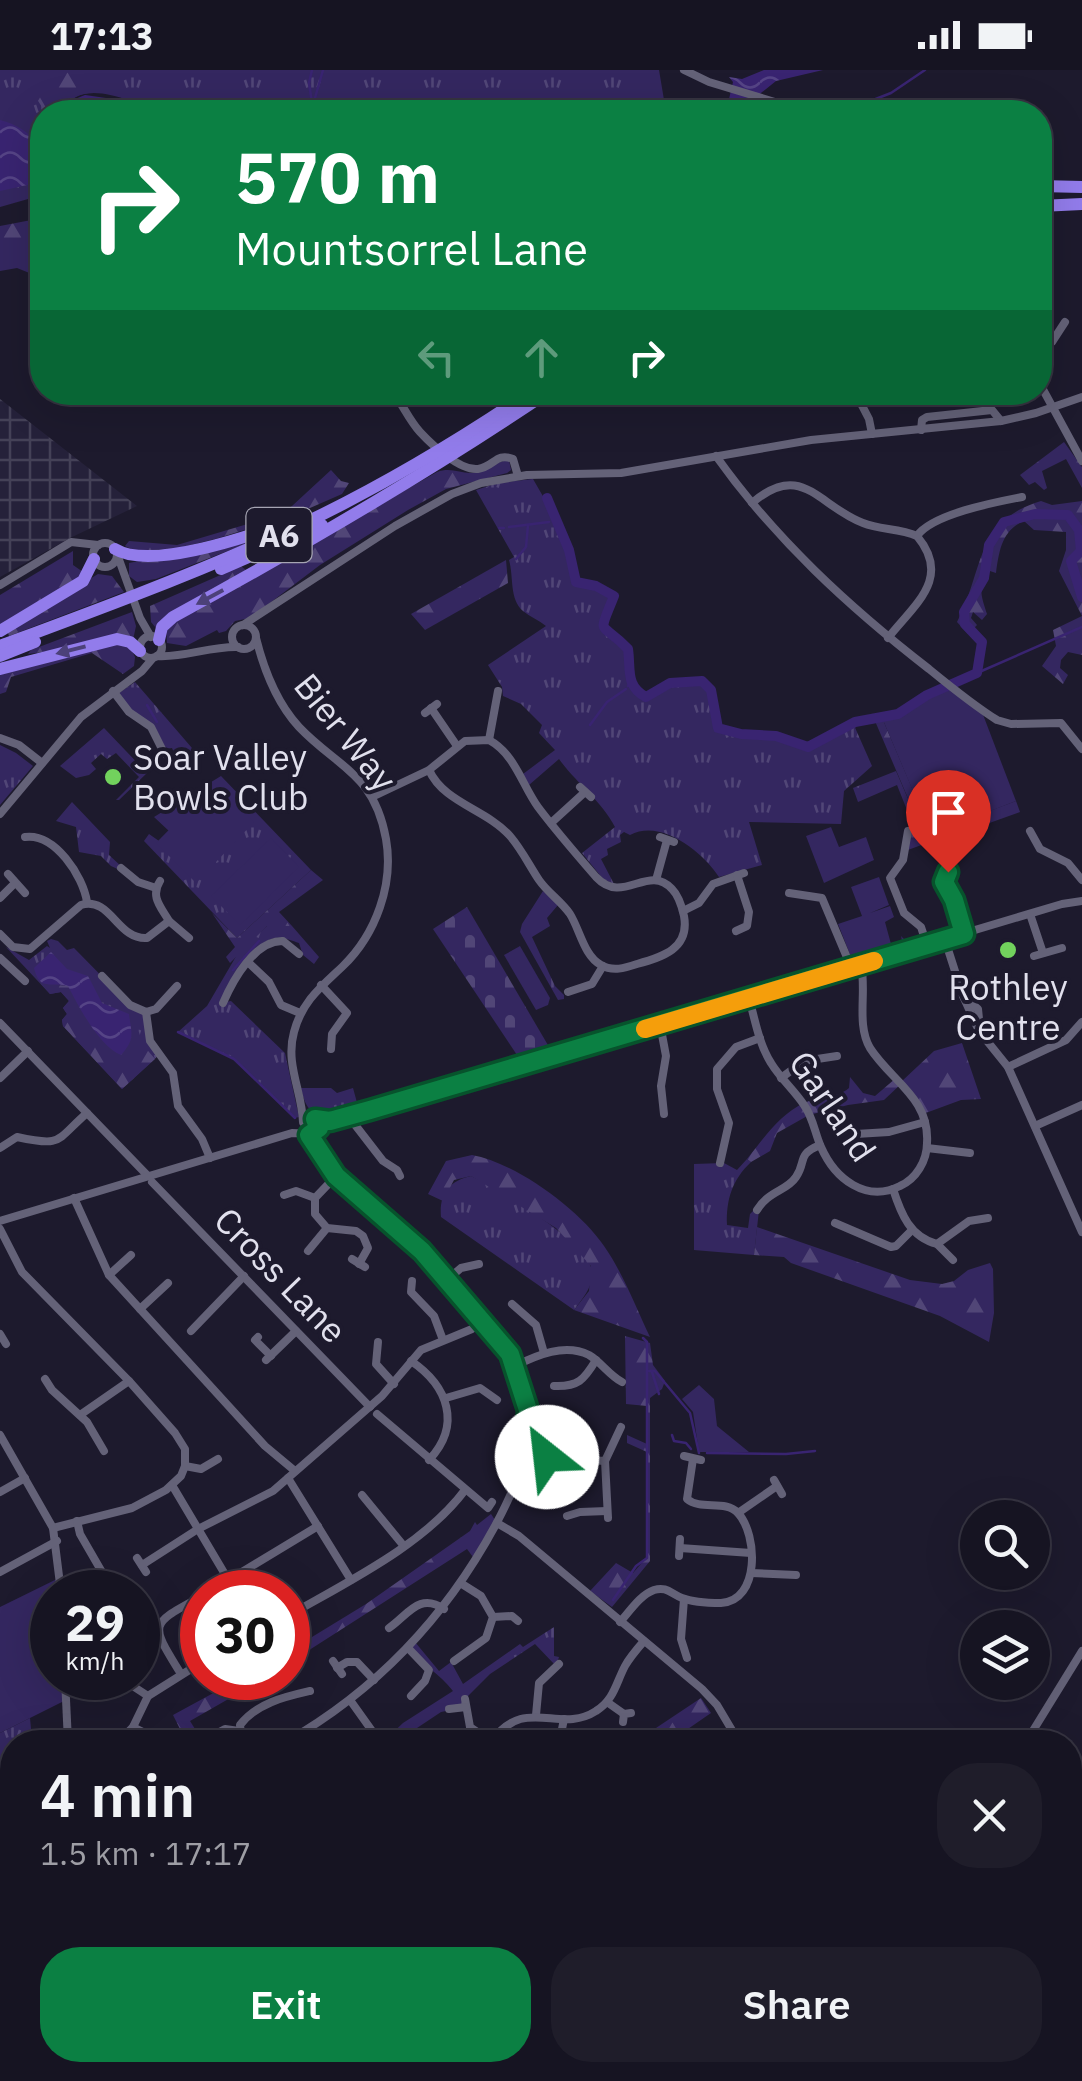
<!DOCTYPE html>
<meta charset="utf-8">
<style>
:root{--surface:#161422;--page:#1f1d2a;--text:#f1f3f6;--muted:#9e9ea5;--line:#353340;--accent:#0b8043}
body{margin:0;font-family:"IBM Plex Sans",sans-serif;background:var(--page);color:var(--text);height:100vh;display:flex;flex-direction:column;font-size:38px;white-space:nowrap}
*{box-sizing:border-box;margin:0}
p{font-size:32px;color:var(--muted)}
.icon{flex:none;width:55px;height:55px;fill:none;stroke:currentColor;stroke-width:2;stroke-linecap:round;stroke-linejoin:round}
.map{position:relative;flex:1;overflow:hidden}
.sheet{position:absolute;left:0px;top:1660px;width:1082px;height:352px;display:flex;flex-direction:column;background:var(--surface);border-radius:40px 40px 0 0;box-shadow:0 10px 40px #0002,0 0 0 2px var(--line)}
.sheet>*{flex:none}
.top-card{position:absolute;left:30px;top:30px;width:1022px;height:305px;border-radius:40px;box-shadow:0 10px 40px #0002,0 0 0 2px var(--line);background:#0b8043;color:#fff;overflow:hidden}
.controls{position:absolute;left:960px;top:1430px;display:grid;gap:20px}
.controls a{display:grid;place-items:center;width:90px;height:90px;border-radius:50%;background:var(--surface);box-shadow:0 10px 40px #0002,0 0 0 2px var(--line);font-size:50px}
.speed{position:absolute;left:30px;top:1500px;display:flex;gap:20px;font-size:50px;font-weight:700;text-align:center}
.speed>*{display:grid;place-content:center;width:130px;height:130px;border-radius:50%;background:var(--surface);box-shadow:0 10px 40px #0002,0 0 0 2px var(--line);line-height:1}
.speed small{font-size:25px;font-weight:400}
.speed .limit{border:15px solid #d22;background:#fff;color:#111}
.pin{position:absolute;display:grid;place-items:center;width:85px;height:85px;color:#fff;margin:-102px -42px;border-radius:50% 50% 50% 0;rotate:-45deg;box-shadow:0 0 10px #0007}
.pin .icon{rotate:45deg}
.me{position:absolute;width:110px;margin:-55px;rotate:331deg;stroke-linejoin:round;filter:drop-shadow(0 0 8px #0008)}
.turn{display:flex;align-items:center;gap:35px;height:210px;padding:0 40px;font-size:45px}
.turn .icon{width:130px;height:130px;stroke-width:2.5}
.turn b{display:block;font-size:70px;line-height:85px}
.lanes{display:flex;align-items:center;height:95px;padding:0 40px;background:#0003;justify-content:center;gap:50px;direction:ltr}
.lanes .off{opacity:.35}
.round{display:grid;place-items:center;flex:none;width:105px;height:105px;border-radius:40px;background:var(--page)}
.headline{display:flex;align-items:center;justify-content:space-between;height:170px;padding:0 40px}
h1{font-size:60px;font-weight:600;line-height:75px}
.cta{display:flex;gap:20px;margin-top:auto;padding:20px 40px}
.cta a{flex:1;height:115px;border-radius:40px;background:var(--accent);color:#fff;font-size:40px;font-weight:600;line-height:115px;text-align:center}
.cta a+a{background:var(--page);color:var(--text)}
.status{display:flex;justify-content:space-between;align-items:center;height:70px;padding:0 50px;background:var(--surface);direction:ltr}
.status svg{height:28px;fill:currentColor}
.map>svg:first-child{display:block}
.industrial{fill:url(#industrial-grid)}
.grass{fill:url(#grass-tufts)}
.forest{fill:url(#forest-firs)}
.cemetery{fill:url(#cemetery-stones)}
.park{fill:#342760}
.water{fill:url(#water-waves)}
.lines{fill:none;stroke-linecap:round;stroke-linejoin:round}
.stream{stroke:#392471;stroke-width:2.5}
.river{stroke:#392471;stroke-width:10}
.minor{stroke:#646278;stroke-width:8}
.highway{stroke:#927ceb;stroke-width:12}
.oneway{fill:#4c4179}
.route-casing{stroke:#07532c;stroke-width:25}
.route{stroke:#0b8043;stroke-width:18}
.slow{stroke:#f59e0b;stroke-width:18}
.poi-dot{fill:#72d25d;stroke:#1d1a2d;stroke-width:4}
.labels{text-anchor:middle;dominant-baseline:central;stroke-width:8;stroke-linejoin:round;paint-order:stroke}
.shield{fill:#1d1a2d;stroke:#a6a5b3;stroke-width:2.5}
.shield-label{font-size:32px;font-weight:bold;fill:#e1e0ed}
.street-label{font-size:35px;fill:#e1e0ed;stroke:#1d1a2d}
.poi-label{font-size:35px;fill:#e1e0ed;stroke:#1d1a2d;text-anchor:start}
</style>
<div class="status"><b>17:13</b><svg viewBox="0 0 49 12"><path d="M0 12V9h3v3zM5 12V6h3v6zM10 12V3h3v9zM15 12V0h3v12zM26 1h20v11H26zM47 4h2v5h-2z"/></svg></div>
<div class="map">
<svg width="1082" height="2011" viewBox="0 0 1082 2011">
<defs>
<pattern id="industrial-grid" width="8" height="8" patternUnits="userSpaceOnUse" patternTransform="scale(2.5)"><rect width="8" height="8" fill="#25213a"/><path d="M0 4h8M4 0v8" fill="none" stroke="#444157"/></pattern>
<pattern id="grass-tufts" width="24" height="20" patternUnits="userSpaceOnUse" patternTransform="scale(2.5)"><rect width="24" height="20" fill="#342760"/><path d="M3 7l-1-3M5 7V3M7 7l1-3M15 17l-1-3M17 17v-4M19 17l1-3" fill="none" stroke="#514677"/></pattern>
<pattern id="forest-firs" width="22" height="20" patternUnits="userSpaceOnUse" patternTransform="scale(2.5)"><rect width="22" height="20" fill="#342760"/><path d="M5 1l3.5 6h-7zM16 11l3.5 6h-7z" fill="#514677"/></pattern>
<pattern id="cemetery-stones" width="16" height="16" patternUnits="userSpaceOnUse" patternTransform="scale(2.5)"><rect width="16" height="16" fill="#342760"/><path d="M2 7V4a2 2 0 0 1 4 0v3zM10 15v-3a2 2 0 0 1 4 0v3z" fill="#514677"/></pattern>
<pattern id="water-waves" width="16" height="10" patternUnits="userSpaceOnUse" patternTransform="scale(2.5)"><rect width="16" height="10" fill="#392471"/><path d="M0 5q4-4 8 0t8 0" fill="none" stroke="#554486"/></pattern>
</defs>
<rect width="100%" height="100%" fill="#1d1a2d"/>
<path class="industrial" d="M0,329L137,436L70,468L0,507Z"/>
<g class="grass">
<path d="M0,0H659L666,42H161C133,33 80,4 62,42H42V125L0,137Z"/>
<path d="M533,409L552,442L577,515L614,526C600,553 599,558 626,575L630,612L644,626C661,623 696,594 710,618C717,630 713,645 719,658L779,666L810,677L853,653L872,696L844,721L841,754L749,752L762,795L719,807C703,782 661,748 630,765L624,762L620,765L621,772L607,779L608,785L601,789L614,814L603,809L582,783L615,757C601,730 577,714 559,689L529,715L523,704L555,680L539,663L542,655L521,634L503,626L502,617L488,595L546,556C539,550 530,547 523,541C509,529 514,507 509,490L514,487L476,420L498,413Z"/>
<path d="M135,612L198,685L195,689L187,684L175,685L172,678L165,679C152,653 132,648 119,623Z"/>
<path d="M104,658L147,703L119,730H116L139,707L116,683L107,689L101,684L91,693L96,699L89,705L76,708L60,696Z"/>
<path d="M0,675L16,683L33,696L0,735Z"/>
<path d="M896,701L927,773L905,781L913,755L897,715L858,732L853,718Z"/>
<path d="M221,706L311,800L237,868L144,771L149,764L159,771L169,761L154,747Z"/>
<path d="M72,732L110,772L109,785L122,797L120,800L111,796L101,786L79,782L76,757L56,751Z"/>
<path d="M543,821L558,835L547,848L550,856L532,867L555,916L564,925V929L558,930L520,862L522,854Z"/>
<path d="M277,855L292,856L319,887L314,894L303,885L299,873C292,871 284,867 276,868C253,870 228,914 220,933L231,931L285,983L299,1047L295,1048L234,989L178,962L207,936L238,883L267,856Z"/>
<path d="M51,869L58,871L67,880L74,878L130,935L146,942V953L160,984L122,1019L63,956L62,950L67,944L63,938L69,931L61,922L50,924L6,877L29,890L47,876L50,878L47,871Z"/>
<path d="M301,1018H331L337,1023L353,1018L359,1040C329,1048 308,1055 301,1018Z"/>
<path d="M747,1089L751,1092C732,1110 726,1130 727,1155L748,1158L750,1144L755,1139L759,1140L754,1185L694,1180V1094L724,1093L737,1100Z"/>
<path d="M471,1106C497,1119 583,1169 591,1197C596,1214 583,1228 574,1240L441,1147C439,1124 449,1111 471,1106Z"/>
<path d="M554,1557V1586L559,1587L556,1596L535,1574L490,1604L465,1629L466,1637L441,1642L396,1672H383L403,1653L453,1621C440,1604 423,1595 409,1579L415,1572L439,1601L451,1592L463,1614L520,1574L523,1577Z"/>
<path d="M30,1648L32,1670L61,1668L62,1672H12V1786L0,1794V1784L12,1772L0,1746V1663Z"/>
</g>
<g class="forest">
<path d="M33,0C65,0 78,0 98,23C80,22 70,27 61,42H45L30,18Z"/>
<path d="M42,148V208L17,198L0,201V156Z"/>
<path d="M1064,372L1082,397V418L1066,389L1042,401L1047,418L1044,420L1035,412L1029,415L1020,405Z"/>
<path d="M509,390L511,400L507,403L446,419L408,440L320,495L250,548L235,551L226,561L219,563L217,560L186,576L167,573L166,559L172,554L437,402C453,396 463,406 478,402C490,400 496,391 509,390Z"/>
<path d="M331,400L341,411L349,413L342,424L294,445L215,469L178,478L135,481L125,476L129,471L177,475L278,445L292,436Z"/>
<path d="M1041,431L1052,435L1082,431V585L1068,582L1061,590L1060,598L1068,605L1063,614L1042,596L1056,576L1053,560L1082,546L1059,501L1066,480V462L1034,460L1024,451C1002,460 999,481 996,503L990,501C976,515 982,528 987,544L982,550L973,542L971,548L977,555L968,564L957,552C984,501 974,451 1041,431Z"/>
<path d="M243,470L248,473L156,509L137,512L129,506V493Z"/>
<path d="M73,481V495L83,502L81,506L0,557V525Z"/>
<path d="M506,490L508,513L425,560L411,544Z"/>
<path d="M241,496L247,501L156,558L151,552L150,536Z"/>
<path d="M98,504L112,506L124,522L9,566L7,560Z"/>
<path d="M132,542L136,556L133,570L28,584L31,580Z"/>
<path d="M116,574L130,577L135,587L134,596L123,604L92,583L11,607L6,622L0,624V603Z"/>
<path d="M883,650L931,763L1016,731L1020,742L928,775L875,651Z"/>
<path d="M311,800L323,810L279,842L292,856H267L230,893L226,887L235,877L212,843L237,868Z"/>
<path d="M41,914L68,916L113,982L131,958L129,953L133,943L143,975L155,989L122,1019L63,956L62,950L67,944L63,938L69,931L61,922L50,924Z"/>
<path d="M962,973L981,1029L961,1030L923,1044L902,1013L884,1030L848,1035L809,1045L777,1063L770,1081L751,1092L747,1089C763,1069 780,1044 804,1033C820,1026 836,1029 849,1018L850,1007L863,1023L875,1026L896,1008L901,1012L934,981Z"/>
<path d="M472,1085C516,1093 579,1139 604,1176C623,1203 636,1238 650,1267L574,1240L589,1221L591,1196L556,1158L471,1106L454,1110L443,1131L428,1124L446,1091Z"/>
<path d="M757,1157L910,1210L942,1214L954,1211L968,1200L990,1193L993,1199L994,1243L989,1272L940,1246L791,1193L784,1187L754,1185Z"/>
<path d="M625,1266L650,1273L653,1295L665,1311L662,1319L650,1328V1491L612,1537L590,1521L616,1493L633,1503L647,1487V1382L627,1373V1365L647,1374V1336L626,1334Z"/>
<path d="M491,1444L497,1453L476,1491L467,1479L303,1584L294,1578L366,1534L470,1461L475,1452L477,1455Z"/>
<path d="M241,1608H265L190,1651L200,1667L193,1672H172L183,1665L173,1645Z"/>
<path d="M701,1628L711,1643L669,1672H635Z"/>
</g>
<path class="cemetery" d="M467,837L552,982L521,991L433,859Z"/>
<g class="park">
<path d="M950,618L982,642L1016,731L931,764L883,650C907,644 927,627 950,618Z"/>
<path d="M215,713L254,752L196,813L156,773Z"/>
<path d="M831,757L839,777L866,767L874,790L824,813L806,766Z"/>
<path d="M271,768L299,797L240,855L211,826Z"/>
<path d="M879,807L889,835L870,843L890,836L894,847L885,852L891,874L902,871L901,866L910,875L853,892L838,854L862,846L851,817Z"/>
<path d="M520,876L550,928L548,935L536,940L504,885Z"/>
<path d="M699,1315L714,1329L717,1356L749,1382H699L693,1342L682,1329Z"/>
<path d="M59,1508L58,1522H52V1608H63L64,1631L0,1663V1537Z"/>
</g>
<g class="water">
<path d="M764,0H823L776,11L751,31L745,42H726L733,12L729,7L742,9Z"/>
<path d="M85,25L127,31L152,42H63L70,31Z"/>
<path d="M0,50C33,59 46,78 41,112L0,121Z"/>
<path d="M51,882L67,899L88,906L102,933L129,944C131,962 136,969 121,985C99,976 79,937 68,916C50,911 40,922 34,898Z"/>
</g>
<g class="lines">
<g class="stream">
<path d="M819,32L850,39L891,23L925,0"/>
<path d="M312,33L309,13L312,0"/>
<path d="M311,42L323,0"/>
<path d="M509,457L549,452"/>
<path d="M499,458H504"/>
<path d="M516,489L526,477L528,455"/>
<path d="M977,603L1082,557"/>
<path d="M628,616L630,612"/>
<path d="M147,635L157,652"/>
<path d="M590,655L607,632L626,619"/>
<path d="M233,900L259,871"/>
<path d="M178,962L234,989L295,1048"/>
<path d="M649,1301H655L690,1343L699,1383"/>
<path d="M652,1302L659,1324"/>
<path d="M672,1365L674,1371L686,1373L691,1379"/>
<path d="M707,1383L786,1384L815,1381"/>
<path d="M613,1530L636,1496L647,1488V1272L643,1268"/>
</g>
<path class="river" d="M547,428L569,480L576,512L596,516L614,526C597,569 600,549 628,579C631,599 625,616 646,627L670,613L702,611L711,620L718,658L741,664L776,666L808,677L855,652L898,644L927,625L977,603L982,572L965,554L964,542L984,508L989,475L1004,452L1035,444L1068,445L1079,460L1081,481L1071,491L1082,527"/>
<g class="minor">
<path d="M684,0L709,12L808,42"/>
<path d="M1040,282L1052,272L1065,252"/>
<path d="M1040,314L1082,391"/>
<path d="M393,322C403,335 409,350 420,362C432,375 460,401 478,399C494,397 496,382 513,389L518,406"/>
<path d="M855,322L869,349L872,364"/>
<path d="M921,360L922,350L927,347L992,340L1001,351"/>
<path d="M716,386C775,469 849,537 929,599C951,617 973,635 997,650L1011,654L1061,653L1082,679"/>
<path d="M752,433C802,390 818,436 863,453C880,460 899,458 917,466C952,508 915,534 888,568"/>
<path d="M917,466C932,444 996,432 1022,427"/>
<circle cx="105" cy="485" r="12"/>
<path d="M117,484L140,548L151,567"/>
<path d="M0,515L71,472L98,475"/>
<path d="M243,555L395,456L452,424L481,413L527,405L621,403L811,370L1001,351L1036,343L1082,327"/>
<circle cx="244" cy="567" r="12"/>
<circle cx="151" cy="577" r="11"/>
<path d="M256,568C264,600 276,632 299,657C338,698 374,703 386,769C394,814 376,864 343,896C322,916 302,931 294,962C285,994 302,1021 303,1052"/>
<path d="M157,586C184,588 210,576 238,577"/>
<path d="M113,621L129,642L151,657L164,683L174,691"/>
<path d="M431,638L457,676"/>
<path d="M425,643L437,634"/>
<path d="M0,668L19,675L42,693"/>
<path d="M489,670L498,621"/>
<path d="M580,717L591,727"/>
<path d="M372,727L429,700L465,671L489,670C515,684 522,715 538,737C556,761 576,784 596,807C623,836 648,793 672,819C679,826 682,837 684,846C690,879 662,887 637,894C625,898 613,902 601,895C584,886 580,860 570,844C561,831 548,823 539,810C529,795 522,780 510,766C486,739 444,733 429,700"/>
<path d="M0,744L81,647L142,601L153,588"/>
<path d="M551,753L585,722"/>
<path d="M908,761L903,790L890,808L904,843L921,857L927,875"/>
<path d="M1030,761L1040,779L1068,793L1082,810"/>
<path d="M25,767C55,763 83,806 87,832"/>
<path d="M660,767L674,772"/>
<path d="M121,798L138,812L156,818"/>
<path d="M952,800L948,802L944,812L954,830L964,864"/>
<path d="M8,804L25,823"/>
<path d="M656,810L667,770"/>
<path d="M789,823L822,828L851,897"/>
<path d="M0,828L15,813"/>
<path d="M683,841L699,833L713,814L744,803"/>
<path d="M1030,844L1043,883"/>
<path d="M169,851L189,868"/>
<path d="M736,861L747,856L749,842L737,805"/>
<path d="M0,864L13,877L30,879L81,835C111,826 117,870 147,868L169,851C161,837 150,827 160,811"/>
<path d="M945,870L963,926L979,961L1008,997L1082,1162"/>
<path d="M1034,886L1062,878"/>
<path d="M0,888L25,911"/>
<path d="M249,893L269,912L281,935L300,943"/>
<path d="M102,906L130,935L146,942L156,939L177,916"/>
<path d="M321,915L347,943L332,964L331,979"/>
<path d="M568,922L592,914L603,896"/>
<path d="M963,926L978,939L980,959"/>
<path d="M749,928C755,950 759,974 771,993C780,1008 794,1020 804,1035C813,1047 815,1064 821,1077C835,1109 866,1133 900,1116C916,1109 927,1091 927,1073C930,1028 891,1011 870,978C856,954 867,921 861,895"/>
<path d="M223,933C233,910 255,870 283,871L299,884"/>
<path d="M146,942L150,971L173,1003L178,1036L202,1069L210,1088"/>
<path d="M0,953L147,1105"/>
<path d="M660,954L666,986L661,1016L664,1044"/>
<path d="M1008,997L1066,970L1082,952"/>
<path d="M0,1008L28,981"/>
<path d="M781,1008L804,991L837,986"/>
<path d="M349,1047L383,1091L397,1100L400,1106"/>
<path d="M315,1049L330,1051L392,1034L1062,834L1082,831"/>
<path d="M1035,1056L1082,1035"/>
<path d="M856,1064L889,1062L925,1052"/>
<path d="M0,1078L17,1067C63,1077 55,1071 87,1043"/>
<path d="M927,1078L970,1083"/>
<path d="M720,1093L729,1053L717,1019V999L736,977L760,968"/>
<path d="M336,1106L315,1128V1144L327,1158L356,1161L363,1166L368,1178L359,1194"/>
<path d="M152,1112L370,1337"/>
<path d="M893,1119C901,1144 910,1167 937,1174L969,1151L988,1148"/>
<path d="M284,1125L296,1121L315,1128"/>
<path d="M74,1128L109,1205L265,1376L295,1401"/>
<path d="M757,1140C768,1121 787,1121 796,1107C807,1091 796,1085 820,1075"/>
<path d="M0,1151L292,1063L314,1064L319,1058L316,1050"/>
<path d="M835,1153L891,1177L896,1176L911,1161"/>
<path d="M0,1159L22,1202L129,1311L175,1363L185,1379V1396L181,1406L166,1420L132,1438L53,1458"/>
<path d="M937,1174L953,1190"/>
<path d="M308,1181L327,1158"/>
<path d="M352,1189L365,1197"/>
<path d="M109,1205L131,1185"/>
<path d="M447,1210L461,1198L479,1194"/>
<path d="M412,1211L411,1222L434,1246L443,1270"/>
<path d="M512,1234L536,1255L544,1283"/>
<path d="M140,1239L168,1213"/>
<path d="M191,1261L244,1206"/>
<path d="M0,1264L6,1274"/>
<path d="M258,1267L255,1270L271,1286"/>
<path d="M378,1272L376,1294L394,1314"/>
<path d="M266,1290L296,1261"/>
<path d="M411,1291C448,1316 462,1355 429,1390"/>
<path d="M515,1296C537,1285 565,1273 589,1285C601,1292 609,1305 622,1312"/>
<path d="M45,1309L52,1320L87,1352L104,1381"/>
<path d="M554,1316C578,1317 584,1310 596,1290"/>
<path d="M446,1328L480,1318L497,1330"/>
<path d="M377,1344L488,1438L492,1432"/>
<path d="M80,1345L129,1311"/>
<path d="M0,1365L53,1458L61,1522"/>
<path d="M526,1386L605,1391"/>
<path d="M684,1386L701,1390"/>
<path d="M559,1389L564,1354"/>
<path d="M185,1396L201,1399L218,1389"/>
<path d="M288,1408L351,1510"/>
<path d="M774,1410L782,1424"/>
<path d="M172,1415L229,1511"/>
<path d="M0,1422L25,1408"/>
<path d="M362,1425L403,1475"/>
<path d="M738,1443L777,1416"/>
<path d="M567,1446L580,1442L607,1441"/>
<path d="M608,1448L605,1391L621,1357"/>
<path d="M77,1451L80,1464L106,1509"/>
<path d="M497,1453L519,1466L702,1619L717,1635L739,1672"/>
<path d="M680,1478L751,1483"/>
<path d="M679,1486L680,1469"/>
<path d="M137,1488L146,1502"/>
<path d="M142,1495L198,1459L273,1421L382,1326L421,1280L472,1259L483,1250"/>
<path d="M0,1502L57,1471"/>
<path d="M751,1503L796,1505"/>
<path d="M209,1522L318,1456"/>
<path d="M684,1529L681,1569L687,1588"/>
<path d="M288,1546C347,1512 424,1475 465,1420"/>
<path d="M493,1547L512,1546L518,1551"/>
<path d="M143,1552L158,1556"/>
<path d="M620,1552C630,1541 640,1525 654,1520C667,1516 671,1524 682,1528C692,1532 710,1533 721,1533C760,1531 758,1465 738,1443C725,1429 701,1441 687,1429L693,1389"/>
<path d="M389,1558C408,1545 419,1522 444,1539"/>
<path d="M409,1579L429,1600L425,1611L411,1626"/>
<path d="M333,1591L342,1604"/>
<path d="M454,1591L486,1568L493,1547L481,1526L462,1514"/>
<path d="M337,1598L347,1592H357L374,1610"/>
<path d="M181,1604C149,1552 149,1555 202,1526"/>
<path d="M65,1608L68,1672"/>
<path d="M66,1619L122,1609L148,1626"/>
<path d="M465,1629L470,1657L492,1672"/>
<path d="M350,1630L380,1672"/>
<path d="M607,1632L624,1644"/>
<path d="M449,1639L466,1637"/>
<path d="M536,1645L539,1613L559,1594"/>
<path d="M564,1649L561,1664L565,1672"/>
<path d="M623,1652L624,1644L631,1643"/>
<path d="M133,1657L147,1664L153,1672"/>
<path d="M203,1671L225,1659L239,1661"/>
<path d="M118,1672L133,1657L148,1626L202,1592"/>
<path d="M242,1672L240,1655C257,1633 284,1627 310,1621"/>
<path d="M286,1672C377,1620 445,1548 495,1456C525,1400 548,1343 509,1284C484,1245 437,1194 403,1164C379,1142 348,1123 329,1098C321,1088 316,1076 309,1065"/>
<path d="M491,1672C525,1624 559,1665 596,1641C614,1630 616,1613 625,1596C630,1587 637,1579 644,1571"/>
<path d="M1026,1672L1082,1581"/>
<path d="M0,1751L7,1767L0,1777"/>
<path d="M2,1797L12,1812"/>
<path d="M0,1864L12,1857"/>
<path d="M0,1866V1881"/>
<path d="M0,1922L12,1924"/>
<path d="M0,1957L9,1976L0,1980"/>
<path d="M50,2000L53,2011"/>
<path d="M194,2000L200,2011"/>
<path d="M104,2011L115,2000"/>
<path d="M358,2011H373"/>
<path d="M641,2011L647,2000"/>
<path d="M822,2011L829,2000"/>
</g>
<g class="highway">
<path d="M1040,116L1082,117"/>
<path d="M1040,136L1082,134"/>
<path d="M115,479C151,501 253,465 291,451"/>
<path d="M221,499L322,455"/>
<path d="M0,561L83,511L94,489"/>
<path d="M159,570L162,557L173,547C301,477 427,404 548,322"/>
<path d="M0,576C86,544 173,512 257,475C353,433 443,381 530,322"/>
<path d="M0,586L35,572"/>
<path d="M0,599L117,569L130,572L140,581"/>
</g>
</g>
<defs><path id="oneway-solid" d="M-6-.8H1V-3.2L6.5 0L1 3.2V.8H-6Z" transform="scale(2.5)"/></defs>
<g class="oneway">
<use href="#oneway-solid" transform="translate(210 527) rotate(152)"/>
<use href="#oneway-solid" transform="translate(71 580) rotate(166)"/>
</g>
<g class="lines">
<g class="route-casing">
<path id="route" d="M547,1387L526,1386L528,1340L510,1284L422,1181L336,1106L309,1065L319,1058L315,1049L330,1051L370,1040L964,864L954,830L944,812L948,802"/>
</g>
<use href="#route" class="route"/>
<path class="slow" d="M645,959L874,891"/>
</g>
<g class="poi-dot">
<circle cx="113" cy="707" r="10"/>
<circle cx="1008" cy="880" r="10"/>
</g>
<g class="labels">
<rect class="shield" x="246.5" y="438" width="65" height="54" rx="8"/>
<g class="shield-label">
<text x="279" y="465">A6</text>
</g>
<g class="street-label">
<text transform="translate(346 662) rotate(51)">Bier Way</text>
<text transform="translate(833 1036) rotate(56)">Garland</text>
<text transform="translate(281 1205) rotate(46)">Cross Lane</text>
</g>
<g class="poi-label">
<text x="133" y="687">Soar Valley<tspan x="133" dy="40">Bowls Club</tspan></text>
<text x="1008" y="917" text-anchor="middle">Rothley<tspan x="1008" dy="40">Centre</tspan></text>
</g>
</g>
</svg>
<div class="controls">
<a><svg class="icon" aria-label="search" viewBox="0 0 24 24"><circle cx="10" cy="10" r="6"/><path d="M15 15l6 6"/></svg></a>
<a><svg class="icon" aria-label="layers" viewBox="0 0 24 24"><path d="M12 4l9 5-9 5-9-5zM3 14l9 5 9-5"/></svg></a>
</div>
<div class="speed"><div>29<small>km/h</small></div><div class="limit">30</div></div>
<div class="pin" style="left:948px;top:802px;background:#d93025"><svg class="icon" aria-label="arrive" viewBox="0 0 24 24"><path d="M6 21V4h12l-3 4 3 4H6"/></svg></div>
<svg class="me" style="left:547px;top:1387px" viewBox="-20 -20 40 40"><circle r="19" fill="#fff"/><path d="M0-13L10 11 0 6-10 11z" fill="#0b8043"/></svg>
<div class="top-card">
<div class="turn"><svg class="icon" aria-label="right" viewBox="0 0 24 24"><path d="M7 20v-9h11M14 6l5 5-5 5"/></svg><div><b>570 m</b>Mountsorrel Lane</div></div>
<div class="lanes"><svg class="icon off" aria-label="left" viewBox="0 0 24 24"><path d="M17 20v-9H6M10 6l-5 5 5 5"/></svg><svg class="icon off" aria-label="ahead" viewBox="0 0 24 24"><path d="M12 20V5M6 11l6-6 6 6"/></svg><svg class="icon" aria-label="right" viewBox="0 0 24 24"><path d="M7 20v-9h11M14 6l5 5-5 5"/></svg></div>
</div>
<section class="sheet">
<div class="headline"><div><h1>4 min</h1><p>1.5 km · 17:17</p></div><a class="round"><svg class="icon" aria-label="close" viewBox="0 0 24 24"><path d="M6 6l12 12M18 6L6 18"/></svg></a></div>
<div class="cta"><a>Exit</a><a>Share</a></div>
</section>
</div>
